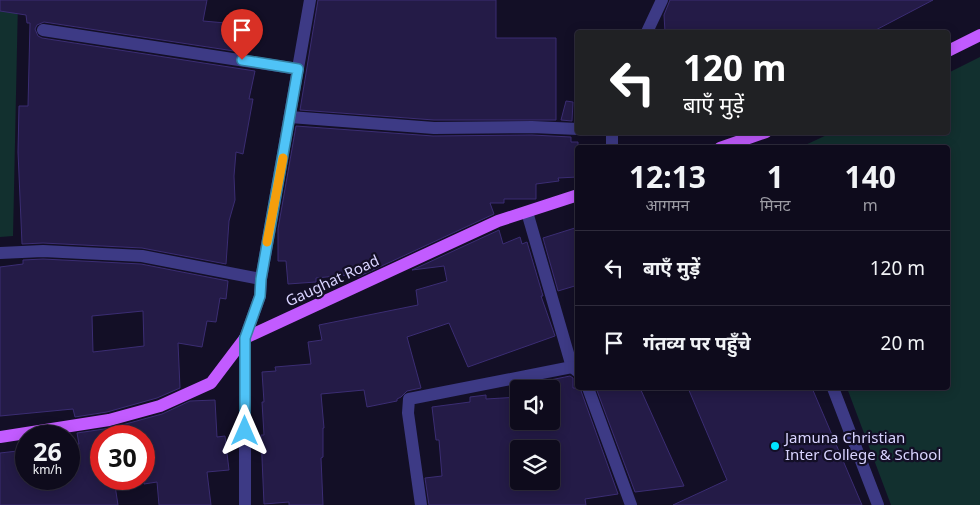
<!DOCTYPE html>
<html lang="hi">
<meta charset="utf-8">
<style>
:root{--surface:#0e0b1c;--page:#171425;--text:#f1f3f6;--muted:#9b9ba3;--line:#2e2b3b}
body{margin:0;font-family:"Noto Sans","Noto Sans Devanagari",sans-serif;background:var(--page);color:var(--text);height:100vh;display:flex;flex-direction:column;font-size:19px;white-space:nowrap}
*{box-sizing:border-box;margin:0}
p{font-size:16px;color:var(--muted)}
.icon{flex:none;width:28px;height:28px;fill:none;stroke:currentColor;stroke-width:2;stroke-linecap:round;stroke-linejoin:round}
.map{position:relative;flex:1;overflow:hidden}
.panel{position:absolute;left:575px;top:145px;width:375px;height:245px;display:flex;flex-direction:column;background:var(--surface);border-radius:5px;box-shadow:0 2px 12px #0003,0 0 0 1px var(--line)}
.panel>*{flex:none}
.banner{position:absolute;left:575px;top:30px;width:375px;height:105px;border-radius:5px;box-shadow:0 2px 12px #0003,0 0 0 1px var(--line);background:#202124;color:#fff;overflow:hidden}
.controls{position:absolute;left:510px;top:380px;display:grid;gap:10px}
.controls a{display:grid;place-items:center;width:50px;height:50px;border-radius:5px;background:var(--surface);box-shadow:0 2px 12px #0003,0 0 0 1px var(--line);font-size:25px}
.speed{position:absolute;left:15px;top:425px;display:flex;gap:10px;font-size:25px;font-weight:700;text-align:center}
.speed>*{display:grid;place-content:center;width:65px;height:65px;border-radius:50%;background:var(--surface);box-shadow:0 2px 12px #0003,0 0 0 1px var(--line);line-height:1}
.speed small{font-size:12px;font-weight:400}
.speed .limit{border:8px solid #d22;background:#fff;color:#111}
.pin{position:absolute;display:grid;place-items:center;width:42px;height:42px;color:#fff;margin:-51px -21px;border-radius:50% 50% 50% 0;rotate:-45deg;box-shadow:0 0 5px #0007}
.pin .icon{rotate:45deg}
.me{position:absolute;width:55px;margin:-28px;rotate:0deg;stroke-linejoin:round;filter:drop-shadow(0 0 4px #0008)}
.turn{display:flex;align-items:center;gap:18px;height:105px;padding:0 25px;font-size:22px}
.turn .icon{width:65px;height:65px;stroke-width:2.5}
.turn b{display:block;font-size:35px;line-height:42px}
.eta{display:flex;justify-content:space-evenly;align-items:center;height:85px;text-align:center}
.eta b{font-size:30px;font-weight:700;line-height:35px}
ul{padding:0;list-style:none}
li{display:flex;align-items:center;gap:15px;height:75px;padding:0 25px;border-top:1px solid var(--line)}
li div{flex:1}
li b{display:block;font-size:19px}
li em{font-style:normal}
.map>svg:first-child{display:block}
.green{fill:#12302f}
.building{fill:#241b47;stroke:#3b2d73;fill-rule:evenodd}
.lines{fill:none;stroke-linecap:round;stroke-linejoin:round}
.minor{stroke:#3d3a85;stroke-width:12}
.major{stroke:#c25bff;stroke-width:12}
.route-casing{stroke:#337fa1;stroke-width:12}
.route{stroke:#4fc3f7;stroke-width:9}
.slow{stroke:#f59e0b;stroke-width:9}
.poi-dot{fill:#00e5ff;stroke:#130f26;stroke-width:2}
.labels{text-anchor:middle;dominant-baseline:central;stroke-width:4.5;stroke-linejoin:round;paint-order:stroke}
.street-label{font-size:15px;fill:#d9d4ff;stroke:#130f26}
.poi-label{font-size:15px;fill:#d9d4ff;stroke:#130f26;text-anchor:start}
</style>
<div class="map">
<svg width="980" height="505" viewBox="0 0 980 505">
<rect width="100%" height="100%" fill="#130f26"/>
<g class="green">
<path d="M0,0H18L13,236L0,237Z"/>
<path d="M980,57V505H891L847,388H948V148L801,147L831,133L948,132V73Z"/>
</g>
<g class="building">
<path d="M0,0H207L203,21L237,24L234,51L44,22L37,25L35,29L38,36L42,38L255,71L249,99H253L243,154L236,152L234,176L235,200L229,221L226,264L142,248L43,243L22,244L18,152L19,106H28L30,23H27L26,15L0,11Z"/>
<path d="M318,0H496V38H556V120H434L300,110Z"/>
<path d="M670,0H933L872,32H665L664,15Z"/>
<path d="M566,101L573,102L572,121L561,120Z"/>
<path d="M296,126L433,136L532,135L571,137V142H578V177L558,178L559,181L536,184V199H504V203H490L494,214L360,276L348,277L347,275L316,278V282L288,284L286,261H278V229Z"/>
<path d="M578,227V285L558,291L543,238Z"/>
<path d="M499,230L503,244L520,237L522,244L527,242L543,296H541L555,336L468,367L449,323L407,337L421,388L407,391L401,397L397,399V401L367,407L364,390L321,394L324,428H323V457L321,458L323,505H289V502L264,504L261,435H264L262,402H264L262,372L276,371L275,367L311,364L308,342L322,340L319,325L418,305L416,290L447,281L444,266L412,270Z"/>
<path d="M43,259L141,264L228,281L226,299L220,298L216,322L207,321L202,347L178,343L180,388L157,398L107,412L75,417L73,409L0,416V267L23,264V260ZM143,311L144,346L93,352L92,316Z"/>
<path d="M570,376L573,378V388H580L618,494L585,499L586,505H429L425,478L442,476L439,440H436L432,407L470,402V397L486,395V399L519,397V421H551V389H546L545,381ZM519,449H551V481H519Z"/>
<path d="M596,388H640L684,486L635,492Z"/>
<path d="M688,388H812L862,505H673L727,480Z"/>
<path d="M215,400L217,437L225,436L229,470L207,472L211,505H159L157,482L144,484V436H101V479H114L118,505H0V453L26,450V479H69V445L79,444L77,433L111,428L162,414L190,401Z"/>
</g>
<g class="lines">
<g class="minor">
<path d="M43,30L298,69"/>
<path d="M647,32L662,0"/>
<path d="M290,117L434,128L532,127L578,129"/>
<path d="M612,148V132"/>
<path d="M527,212L572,367L578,372"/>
<path d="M0,253L43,251L142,256L261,279"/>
<path d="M588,388L631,505"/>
<path d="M833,388L878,505"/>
<path d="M245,505V338L260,296L261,279L310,0"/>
<path d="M421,505L408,413L409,399L572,367"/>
</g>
<g class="major">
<path d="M948,51L980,35"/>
<path d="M720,148L766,132"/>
<path d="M0,437L109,420L160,406L211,383L245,338L498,221L578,195"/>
</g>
</g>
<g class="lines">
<g class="route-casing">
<path id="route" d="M242,60L298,69L261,279L260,296L245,338V431"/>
</g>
<use href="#route" class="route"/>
<path class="slow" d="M267,242L283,158"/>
</g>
<circle class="poi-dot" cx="775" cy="446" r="5"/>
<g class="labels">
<g class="street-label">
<text transform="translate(332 280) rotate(-25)">Gaughat Road</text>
</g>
<g class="poi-label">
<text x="785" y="437">Jamuna Christian<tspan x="785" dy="17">Inter College &amp; School</tspan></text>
</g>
</g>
</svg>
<div class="controls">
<a><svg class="icon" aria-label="sound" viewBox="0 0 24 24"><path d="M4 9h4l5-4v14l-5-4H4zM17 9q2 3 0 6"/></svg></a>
<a><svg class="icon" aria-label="layers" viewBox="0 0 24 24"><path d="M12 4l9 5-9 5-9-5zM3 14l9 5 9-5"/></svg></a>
</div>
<div class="speed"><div>26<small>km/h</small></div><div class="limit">30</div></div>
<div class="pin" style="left:242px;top:60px;background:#d93025"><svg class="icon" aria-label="arrive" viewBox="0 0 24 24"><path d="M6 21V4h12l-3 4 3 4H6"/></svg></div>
<svg class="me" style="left:245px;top:431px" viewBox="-20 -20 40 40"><path d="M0-17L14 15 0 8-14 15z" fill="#4fc3f7" stroke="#fff" stroke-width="4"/></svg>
<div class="banner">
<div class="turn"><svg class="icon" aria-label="left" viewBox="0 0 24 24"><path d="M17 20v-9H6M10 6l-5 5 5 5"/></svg><div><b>120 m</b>बाएँ मुड़ें</div></div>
</div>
<section class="panel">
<div class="eta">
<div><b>12:13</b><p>आगमन</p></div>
<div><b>1</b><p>मिनट</p></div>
<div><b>140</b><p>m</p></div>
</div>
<ul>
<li><svg class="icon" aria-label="left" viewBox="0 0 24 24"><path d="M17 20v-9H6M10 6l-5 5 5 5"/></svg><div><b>बाएँ मुड़ें</b></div><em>120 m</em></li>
<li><svg class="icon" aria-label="arrive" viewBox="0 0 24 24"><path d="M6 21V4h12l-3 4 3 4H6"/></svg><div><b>गंतव्य पर पहुँचे</b></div><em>20 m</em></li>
</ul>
</section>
</div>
